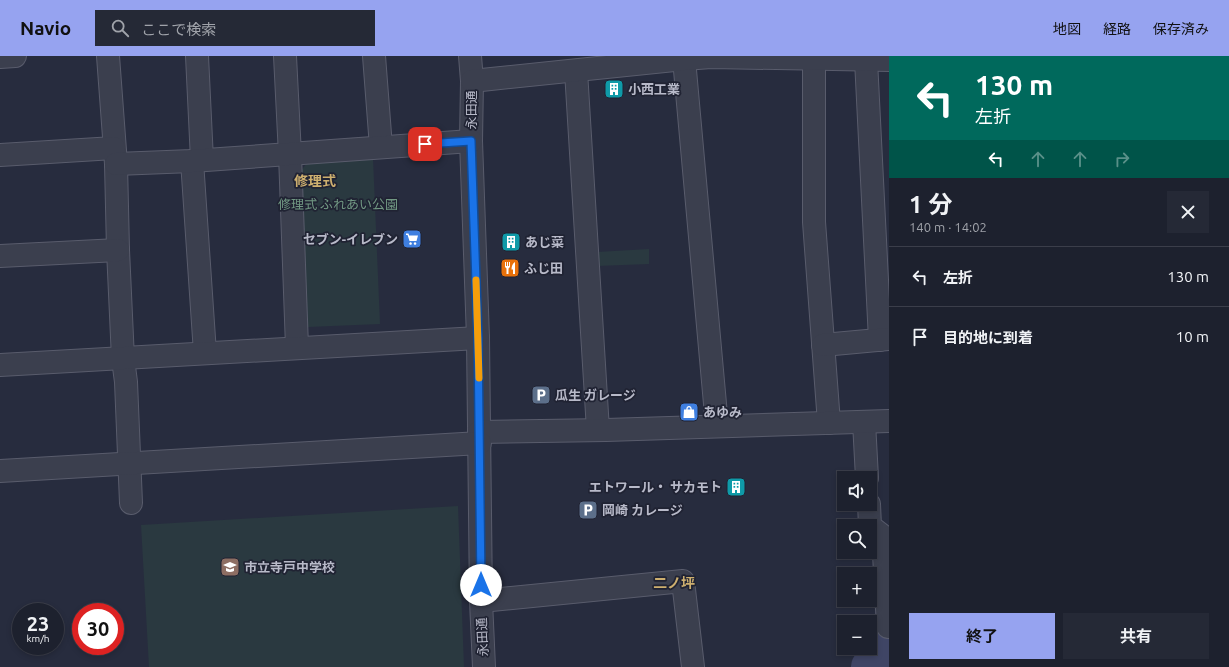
<!DOCTYPE html>
<html lang="ja">
<meta charset="utf-8">
<style>
:root{--surface:#1d212e;--page:#252936;--text:#f1f3f6;--muted:#a0a3aa;--line:#3b3e4a;--accent:#96a3f0}
body{margin:0;font-family:Ubuntu,"Noto Sans JP",sans-serif;background:var(--page);color:var(--text);height:100vh;display:flex;flex-direction:column;font-size:15px;white-space:nowrap}
*{box-sizing:border-box;margin:0}
p{font-size:13px;color:var(--muted)}
.icon{flex:none;width:22px;height:22px;fill:none;stroke:currentColor;stroke-width:2;stroke-linecap:round;stroke-linejoin:round}
.map{position:relative;flex:1;overflow:hidden}
.panel{display:flex;flex-direction:column;background:var(--surface);width:340px}
.panel>*{flex:none}
.hud{background:#00695c;color:#fff;overflow:hidden}
.controls{position:absolute;left:837px;top:415px;display:grid;gap:8px}
.controls a{display:grid;place-items:center;width:40px;height:40px;border-radius:0px;background:var(--surface);box-shadow:0 2px 6px #0003,0 0 0 1px var(--line);font-size:20px}
.speed{position:absolute;left:12px;top:547px;display:flex;gap:8px;font-size:20px;font-weight:700;text-align:center}
.speed>*{display:grid;place-content:center;width:52px;height:52px;border-radius:50%;background:var(--surface);box-shadow:0 2px 6px #0003,0 0 0 1px var(--line);line-height:1}
.speed small{font-size:10px;font-weight:400}
.speed .limit{border:6px solid #d22;background:#fff;color:#111}
.pin{position:absolute;display:grid;place-items:center;width:34px;height:34px;color:#fff;margin:-17px;border-radius:8px;box-shadow:0 2px 6px #0006}
.me{position:absolute;width:44px;margin:-22px;rotate:0deg;stroke-linejoin:round;filter:drop-shadow(0 0 3px #0008)}
.turn{display:flex;align-items:center;gap:14px;height:84px;padding:0 20px;font-size:18px}
.turn .icon{width:52px;height:52px;stroke-width:2.5}
.turn b{display:block;font-size:28px;line-height:34px}
.lanes{display:flex;align-items:center;height:38px;padding:0 20px;background:#0003;justify-content:center;gap:20px;direction:ltr}
.lanes .off{opacity:.35}
.round{display:grid;place-items:center;flex:none;width:42px;height:42px;border-radius:0px;background:var(--page)}
.head{display:flex;align-items:center;justify-content:space-between;height:68px;padding:0 20px}
h1{font-size:24px;font-weight:700;line-height:30px}
.primary-button{display:flex;gap:8px;margin-top:auto;padding:8px 20px}
.primary-button a{flex:1;height:46px;border-radius:0px;background:var(--accent);color:#111;font-size:16px;font-weight:700;line-height:46px;text-align:center}
.primary-button a+a{background:var(--page);color:var(--text)}
ul{padding:0;list-style:none}
li{display:flex;align-items:center;gap:12px;height:60px;padding:0 20px;border-top:1px solid var(--line)}
li div{flex:1}
li b{display:block;font-size:15px}
li em{font-style:normal}
header{display:flex;align-items:center;gap:24px;box-sizing:border-box;height:56px;padding:0 20px;background:var(--accent);color:#111}
header strong{font-size:19px}
nav{display:flex;gap:22px;margin-inline-start:auto;font-size:14px}
.search{width:280px;height:36px;background:var(--page);display:flex;align-items:center;gap:10px;box-sizing:border-box;padding:0 14px;border-radius:0px;color:var(--muted);font-size:15px}
main{display:flex;flex:1;min-height:0}
.map>svg:first-child{display:block}
.park{fill:#2a3940}
.lines{fill:none;stroke-linecap:round;stroke-linejoin:round}
.river{stroke:#3f4565;stroke-width:40}
.minor-casing{stroke:#595c6c;stroke-width:24}
.minor{stroke:#3b3f4e;stroke-width:22}
.route-casing{stroke:#114b97;stroke-width:10}
.route{stroke:#1a73e8;stroke-width:7}
.slow{stroke:#f59e0b;stroke-width:7}
.labels{text-anchor:middle;dominant-baseline:central;stroke-width:3.5;stroke-linejoin:round;paint-order:stroke}
.poi-label{font-size:13px;font-weight:bold;fill:#b8bac9;stroke:#202333;text-anchor:start}
.street-label{font-size:13px;fill:#b8bac9;stroke:#202333}
.park-label{font-size:13px;fill:#719883;stroke:#202333}
.neighbourhood-label{font-size:14px;font-weight:bold;fill:#cdaf6f;stroke:#202333}
</style>
<header>
<strong>Navio</strong>
<div class="search"><svg class="icon" aria-label="search" viewBox="0 0 24 24"><circle cx="10" cy="10" r="6"/><path d="M15 15l6 6"/></svg>ここで検索</div>
<nav><a>地図</a><a>経路</a><a>保存済み</a></nav>
</header>
<main>
<div class="map">
<svg width="889" height="611" viewBox="0 0 889 611">
<rect width="100%" height="100%" fill="#272c3e"/>
<g class="park">
<path d="M373,102L380,268L308,271L300,116L307,107Z"/>
<path d="M649,193V208L597,210V196Z"/>
<path d="M458,450L464,611H149L141,469Z"/>
</g>
<g class="lines">
<path class="river" d="M871,611L889,594"/>
<g class="minor-casing">
<g id="minor">
<path d="M108,0L116,108L118,194L123,303L126,326L131,447"/>
<path d="M197,0L202,104"/>
<path d="M285,0L290,99L297,291"/>
<path d="M374,0L381,91"/>
<path d="M470,0L472,25L471,85L478,282L481,545L484,611"/>
<path d="M814,0V166L829,367"/>
<path d="M0,1L15,0"/>
<path d="M684,3L717,370"/>
<path d="M866,4L880,284"/>
<path d="M576,15L598,374"/>
<path d="M472,25L684,3L711,1L889,4"/>
<path d="M0,99L114,92"/>
<path d="M192,105L205,297"/>
<path d="M116,108L192,105L471,85"/>
<path d="M0,200L118,194"/>
<path d="M823,289L889,283"/>
<path d="M0,309C160,301 319,290 478,282"/>
<path d="M864,366L867,422"/>
<path d="M479,376L606,374L889,365"/>
<path d="M0,415L480,387"/>
<path d="M869,448L870,470L883,480L888,571H889"/>
<path d="M481,545L683,525L693,611"/>
</g>
</g>
<use href="#minor" class="minor"/>
</g>
<g class="lines">
<g class="route-casing">
<path id="route" d="M425,88L471,85L478,282L481,529"/>
</g>
<use href="#route" class="route"/>
<path class="slow" d="M476,224L479,322"/>
</g>
<defs>
<g id="building-square" transform="scale(1)"><rect x="-9" y="-9" width="18" height="18" rx="4" fill="#0f9aa8" stroke="#202333"/><path d="M-4-6H4V6H1V3H-1V6H-4ZM-2.5-4.3h1.7v1.8h-1.7ZM.8-4.3h1.7v1.8H.8ZM-2.5-1h1.7V.8h-1.7ZM.8-1h1.7V.8H.8Z" fill="#fff"/></g>
<g id="supermarket-square" transform="scale(1)"><rect x="-9" y="-9" width="18" height="18" rx="4" fill="#3f7fe0" stroke="#202333"/><path d="M-6-5.5h2.5l.6 2H6L4.5 2H-2.5L-4.4-4H-6ZM-1.5 3.2a1.3 1.3 0 1 0 .1 0ZM3 3.2a1.3 1.3 0 1 0 .1 0Z" fill="#fff"/></g>
<g id="restaurant-square" transform="scale(1)"><rect x="-9" y="-9" width="18" height="18" rx="4" fill="#e8710a" stroke="#202333"/><path d="M-5-6h1v4h1v-4h1v4h1v-4h1v5L-1.5 .5V6h-2V.5L-5-1ZM5-6V6H3V1.5H1.5Q1.5-4 5-6Z" fill="#fff"/></g>
<g id="parking-square" transform="scale(1)"><rect x="-9" y="-9" width="18" height="18" rx="4" fill="#5c6f8a" stroke="#202333"/><path d="M-3.5-5.5H1a3.5 3.5 0 0 1 0 7H-1V5.5H-3.5ZM-1-3.4V-.6H.8a1.4 1.4 0 0 0 0-2.8Z" fill="#fff"/></g>
<g id="shop-square" transform="scale(1)"><rect x="-9" y="-9" width="18" height="18" rx="4" fill="#3f7fe0" stroke="#202333"/><path d="M-5-2.5h2.3a2.7 3.5 0 0 1 5.4 0H5L5.5 6h-11ZM-1.5-2.5h3a1.5 2.3 0 0 0-3 0Z" fill="#fff"/></g>
<g id="school-square" transform="scale(1)"><rect x="-9" y="-9" width="18" height="18" rx="4" fill="#8d6e63" stroke="#202333"/><path d="M0-5L7-2L0 1L-7-2ZM-4 1L0 2.5L4 1V4Q0 6-4 4Z" fill="#fff"/></g>
</defs>
<g fill-rule="evenodd">
<use href="#building-square" x="614" y="33"/>
<use href="#supermarket-square" x="412" y="183"/>
<use href="#building-square" x="511" y="186"/>
<use href="#restaurant-square" x="510" y="212"/>
<use href="#parking-square" x="541" y="339"/>
<use href="#shop-square" x="689" y="356"/>
<use href="#building-square" x="736" y="431"/>
<use href="#parking-square" x="588" y="454"/>
<use href="#school-square" x="230" y="511"/>
</g>
<g class="labels">
<g class="poi-label">
<text x="628" y="33">小西工業</text>
<text x="398" y="183" text-anchor="end">セブン-イレブン</text>
<text x="525" y="186">あじ菜</text>
<text x="524" y="212">ふじ田</text>
<text x="555" y="339">瓜生 ガレージ</text>
<text x="703" y="356">あゆみ</text>
<text x="722" y="431" text-anchor="end">エトワール・ サカモト</text>
<text x="602" y="454">岡崎 カレージ</text>
<text x="244" y="511">市立寺戸中学校</text>
</g>
<g class="street-label">
<text transform="translate(471 54) rotate(-90)">永田通</text>
<text transform="translate(482 581) rotate(-93)">永田通</text>
</g>
<g class="park-label">
<text x="338" y="148">修理式 ふれあい公園</text>
</g>
<g class="neighbourhood-label">
<text x="315" y="125">修理式</text>
<text x="674" y="527">二ノ坪</text>
</g>
</g>
</svg>
<div class="controls">
<a><svg class="icon" aria-label="sound" viewBox="0 0 24 24"><path d="M4 9h4l5-4v14l-5-4H4zM17 9q2 3 0 6"/></svg></a>
<a><svg class="icon" aria-label="search" viewBox="0 0 24 24"><circle cx="10" cy="10" r="6"/><path d="M15 15l6 6"/></svg></a>
<a>+</a>
<a>−</a>
</div>
<div class="speed"><div>23<small>km/h</small></div><div class="limit">30</div></div>
<div class="pin" style="left:425px;top:88px;background:#d93025"><svg class="icon" aria-label="arrive" viewBox="0 0 24 24"><path d="M6 21V4h12l-3 4 3 4H6"/></svg></div>
<svg class="me" style="left:481px;top:529px" viewBox="-20 -20 40 40"><circle r="19" fill="#fff"/><path d="M0-13L10 11 0 6-10 11z" fill="#1a73e8"/></svg>
</div>
<section class="panel">
<div class="hud">
<div class="turn"><svg class="icon" aria-label="left" viewBox="0 0 24 24"><path d="M17 20v-9H6M10 6l-5 5 5 5"/></svg><div><b>130 m</b>左折</div></div>
<div class="lanes"><svg class="icon" aria-label="left" viewBox="0 0 24 24"><path d="M17 20v-9H6M10 6l-5 5 5 5"/></svg><svg class="icon off" aria-label="ahead" viewBox="0 0 24 24"><path d="M12 20V5M6 11l6-6 6 6"/></svg><svg class="icon off" aria-label="ahead" viewBox="0 0 24 24"><path d="M12 20V5M6 11l6-6 6 6"/></svg><svg class="icon off" aria-label="right" viewBox="0 0 24 24"><path d="M7 20v-9h11M14 6l5 5-5 5"/></svg></div>
</div>
<div class="head"><div><h1>1 分</h1><p>140 m · 14:02</p></div><a class="round"><svg class="icon" aria-label="close" viewBox="0 0 24 24"><path d="M6 6l12 12M18 6L6 18"/></svg></a></div>
<ul>
<li><svg class="icon" aria-label="left" viewBox="0 0 24 24"><path d="M17 20v-9H6M10 6l-5 5 5 5"/></svg><div><b>左折</b></div><em>130 m</em></li>
<li><svg class="icon" aria-label="arrive" viewBox="0 0 24 24"><path d="M6 21V4h12l-3 4 3 4H6"/></svg><div><b>目的地に到着</b></div><em>10 m</em></li>
</ul>
<div class="primary-button"><a>終了</a><a>共有</a></div>
</section>
</main>
